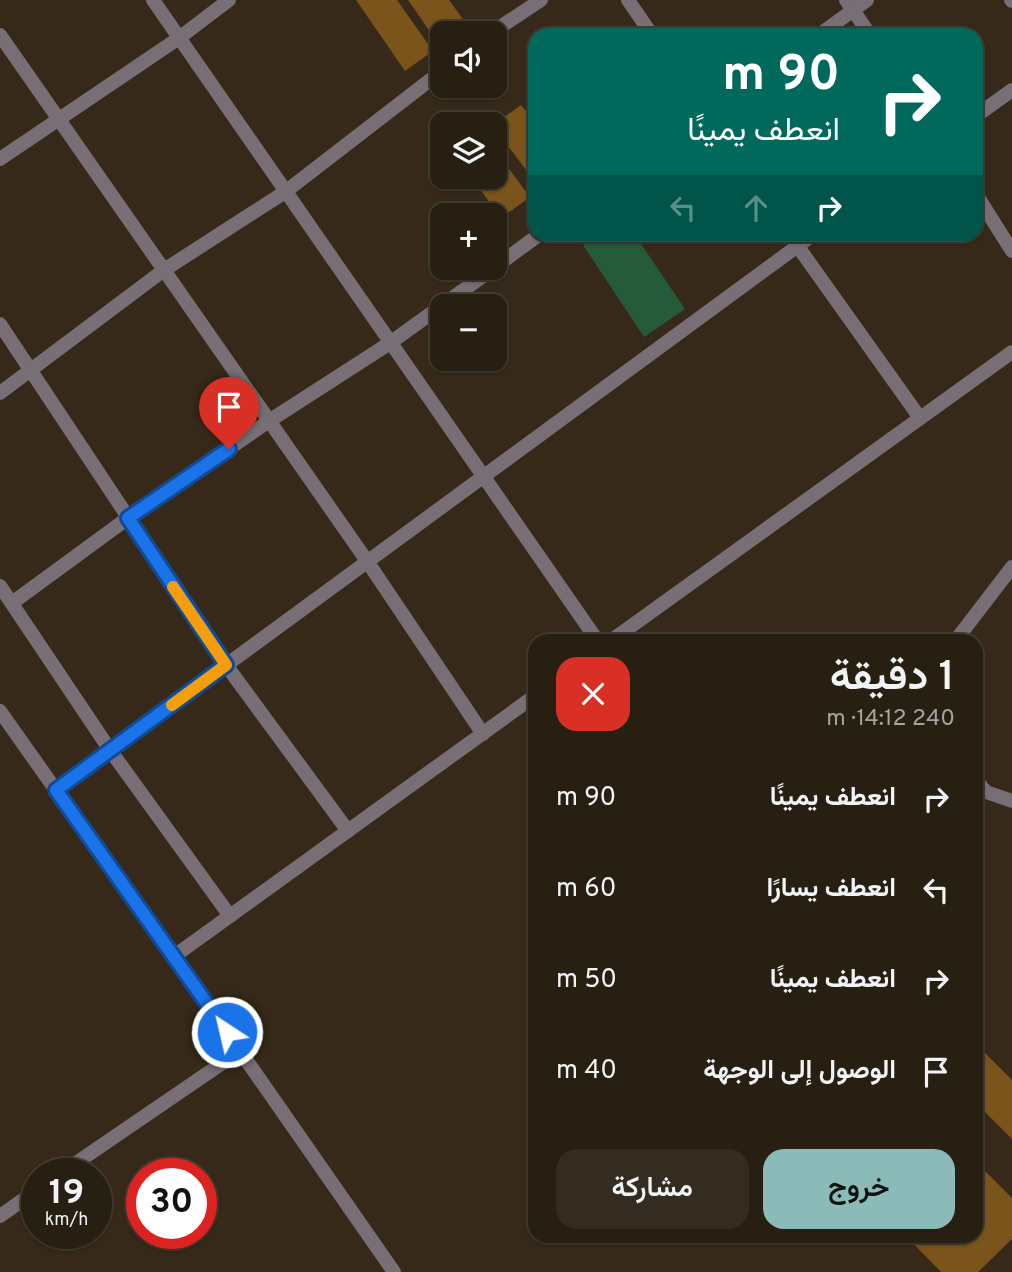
<!DOCTYPE html>
<html lang="ar">
<meta charset="utf-8">
<style>
:root{--surface:#281f13;--page:#342c21;--text:#f1f3f6;--muted:#a5a2a0;--line:#443d33;--accent:#8bbbb9}
body{margin:0;font-family:Overpass,Vazirmatn,sans-serif;background:var(--page);color:var(--text);direction:rtl;height:100vh;display:flex;flex-direction:column;font-size:26px;white-space:nowrap}
*{box-sizing:border-box;margin:0}
p{font-size:23px;color:var(--muted)}
.icon{flex:none;width:38px;height:38px;fill:none;stroke:currentColor;stroke-width:2;stroke-linecap:round;stroke-linejoin:round}
.map{position:relative;flex:1;overflow:hidden;direction:ltr}
.sheet{position:absolute;left:528px;top:634px;width:455px;height:609px;display:flex;flex-direction:column;background:var(--surface);border-radius:21px;box-shadow:0 2px 5px #0004,0 0 0 2px var(--line);direction:rtl}
.sheet>*{flex:none}
.guide{position:absolute;left:528px;top:28px;width:455px;height:214px;border-radius:21px;box-shadow:0 2px 5px #0004,0 0 0 2px var(--line);direction:rtl;background:#00695c;color:#fff;overflow:hidden}
.buttons{position:absolute;left:430px;top:21px;display:grid;gap:14px}
.buttons a{display:grid;place-items:center;width:77px;height:77px;border-radius:14px;background:var(--surface);box-shadow:0 2px 5px #0004,0 0 0 2px var(--line);font-size:35px}
.speed{position:absolute;left:21px;top:1158px;display:flex;gap:14px;font-size:35px;font-weight:700;text-align:center}
.speed>*{display:grid;place-content:center;width:91px;height:91px;border-radius:50%;background:var(--surface);box-shadow:0 2px 5px #0004,0 0 0 2px var(--line);line-height:1}
.speed small{font-size:18px;font-weight:400}
.speed .limit{border:10px solid #d22;background:#fff;color:#111}
.pin{position:absolute;display:grid;place-items:center;width:60px;height:60px;color:#fff;margin:-72px -30px;border-radius:50% 50% 50% 0;rotate:-45deg;box-shadow:0 0 7px #0007}
.pin .icon{rotate:45deg}
.me{position:absolute;width:77px;margin:-38px;rotate:325deg;stroke-linejoin:round;filter:drop-shadow(0 0 5px #0008)}
.turn{display:flex;align-items:center;gap:24px;height:147px;padding:0 28px;font-size:32px}
.turn .icon{width:91px;height:91px;stroke-width:2.5}
.turn b{display:block;font-size:49px;line-height:60px}
.lanes{display:flex;align-items:center;height:66px;padding:0 28px;background:#0003;justify-content:center;gap:35px;direction:ltr}
.lanes .off{opacity:.35}
.round{display:grid;place-items:center;flex:none;width:74px;height:74px;border-radius:21px;background:var(--page)}
.headline{display:flex;align-items:center;justify-content:space-between;height:119px;padding:0 28px}
h1{font-size:42px;font-weight:600;line-height:52px}
.primary-button{display:flex;gap:14px;margin-top:auto;padding:14px 28px}
.primary-button a{flex:1;height:80px;border-radius:21px;background:var(--accent);color:#111;font-size:28px;font-weight:600;line-height:80px;text-align:center}
.primary-button a+a{background:var(--page);color:var(--text)}
ul{padding:0;list-style:none}
li{display:flex;align-items:center;gap:21px;height:91px;padding:0 28px}
li div{flex:1}
li b{display:block;font-size:26px}
li em{font-style:normal}
.map>svg:first-child{display:block}
.green{fill:#255a3b}
.building{fill:#7a541b}
.lines{fill:none;stroke-linecap:round;stroke-linejoin:round}
.street{stroke:#786f76;stroke-width:14}
.route-casing{stroke:#114b97;stroke-width:18}
.route{stroke:#1a73e8;stroke-width:12}
.slow{stroke:#f59e0b;stroke-width:12}
</style>
<div class="map">
<svg width="1012" height="1272" viewBox="0 0 1012 1272">
<rect width="100%" height="100%" fill="#362919"/>
<path class="green" d="M598,235H635L685,309L644,337L583,245Z"/>
<g class="building">
<path d="M356,0H397L433,51L405,71Z"/>
<path d="M408,0H449L468,26L458,33H443V44L440,46Z"/>
<path d="M521,105L536,124V183L495,129V124Z"/>
<path d="M495,150L530,197L501,218L471,177H495Z"/>
<path d="M979,1047L1012,1080V1139L976,1103V1049Z"/>
<path d="M984,1170L1012,1198V1239L978,1272H941L906,1236H976V1177Z"/>
</g>
<g class="lines">
<g class="street">
<path d="M153,0L597,640"/>
<path d="M628,0L652,35"/>
<path d="M846,0L870,35"/>
<path d="M1011,0L1012,1"/>
<path d="M491,33L541,0"/>
<path d="M0,35L367,561L483,734"/>
<path d="M819,35L867,0"/>
<path d="M976,116L1012,90"/>
<path d="M0,159L179,38L229,0"/>
<path d="M976,194L1012,251"/>
<path d="M789,234L920,418"/>
<path d="M495,267L540,234"/>
<path d="M0,324L226,665L348,831"/>
<path d="M0,393L164,270L285,192L443,70"/>
<path d="M0,586L110,750L230,916"/>
<path d="M12,603L128,518L269,421L390,343L494,268"/>
<path d="M612,640L1012,352"/>
<path d="M956,640L1012,567"/>
<path d="M0,711L240,1051L60,1174"/>
<path d="M976,780L986,792L1012,801"/>
<path d="M56,790L814,234"/>
<path d="M173,957L536,695"/>
<path d="M240,1051L394,1272"/>
<path d="M0,1216L37,1190"/>
</g>
</g>
<g class="lines">
<g class="route-casing">
<path id="route" d="M227,1032L56,790L226,665L128,518L229,449"/>
</g>
<use href="#route" class="route"/>
<path class="slow" d="M172,705L226,665L173,587"/>
</g>
</svg>
<div class="buttons">
<a><svg class="icon" aria-label="sound" viewBox="0 0 24 24"><path d="M4 9h4l5-4v14l-5-4H4zM17 9q2 3 0 6"/></svg></a>
<a><svg class="icon" aria-label="layers" viewBox="0 0 24 24"><path d="M12 4l9 5-9 5-9-5zM3 14l9 5 9-5"/></svg></a>
<a>+</a>
<a>−</a>
</div>
<div class="speed"><div>19<small>km/h</small></div><div class="limit">30</div></div>
<div class="pin" style="left:229px;top:449px;background:#d93025"><svg class="icon" aria-label="arrive" viewBox="0 0 24 24"><path d="M6 21V4h12l-3 4 3 4H6"/></svg></div>
<svg class="me" style="left:227px;top:1032px" viewBox="-20 -20 40 40"><circle r="17" fill="#1a73e8" stroke="#fff" stroke-width="3"/><path d="M0-11L8 9 0 5-8 9z" fill="#fff"/></svg>
<div class="guide">
<div class="turn"><svg class="icon" aria-label="right" viewBox="0 0 24 24"><path d="M7 20v-9h11M14 6l5 5-5 5"/></svg><div><b>90 m</b>انعطف يمينًا</div></div>
<div class="lanes"><svg class="icon off" aria-label="left" viewBox="0 0 24 24"><path d="M17 20v-9H6M10 6l-5 5 5 5"/></svg><svg class="icon off" aria-label="ahead" viewBox="0 0 24 24"><path d="M12 20V5M6 11l6-6 6 6"/></svg><svg class="icon" aria-label="right" viewBox="0 0 24 24"><path d="M7 20v-9h11M14 6l5 5-5 5"/></svg></div>
</div>
<section class="sheet">
<div class="headline"><div><h1>1 دقيقة</h1><p>240 m · 14:12</p></div><a class="round" style="background:#d93025;color:#fff"><svg class="icon" aria-label="close" viewBox="0 0 24 24"><path d="M6 6l12 12M18 6L6 18"/></svg></a></div>
<ul>
<li><svg class="icon" aria-label="right" viewBox="0 0 24 24"><path d="M7 20v-9h11M14 6l5 5-5 5"/></svg><div><b>انعطف يمينًا</b></div><em>90 m</em></li>
<li><svg class="icon" aria-label="left" viewBox="0 0 24 24"><path d="M17 20v-9H6M10 6l-5 5 5 5"/></svg><div><b>انعطف يسارًا</b></div><em>60 m</em></li>
<li><svg class="icon" aria-label="right" viewBox="0 0 24 24"><path d="M7 20v-9h11M14 6l5 5-5 5"/></svg><div><b>انعطف يمينًا</b></div><em>50 m</em></li>
<li><svg class="icon" aria-label="arrive" viewBox="0 0 24 24"><path d="M6 21V4h12l-3 4 3 4H6"/></svg><div><b>الوصول إلى الوجهة</b></div><em>40 m</em></li>
</ul>
<div class="primary-button"><a>خروج</a><a>مشاركة</a></div>
</section>
</div>
